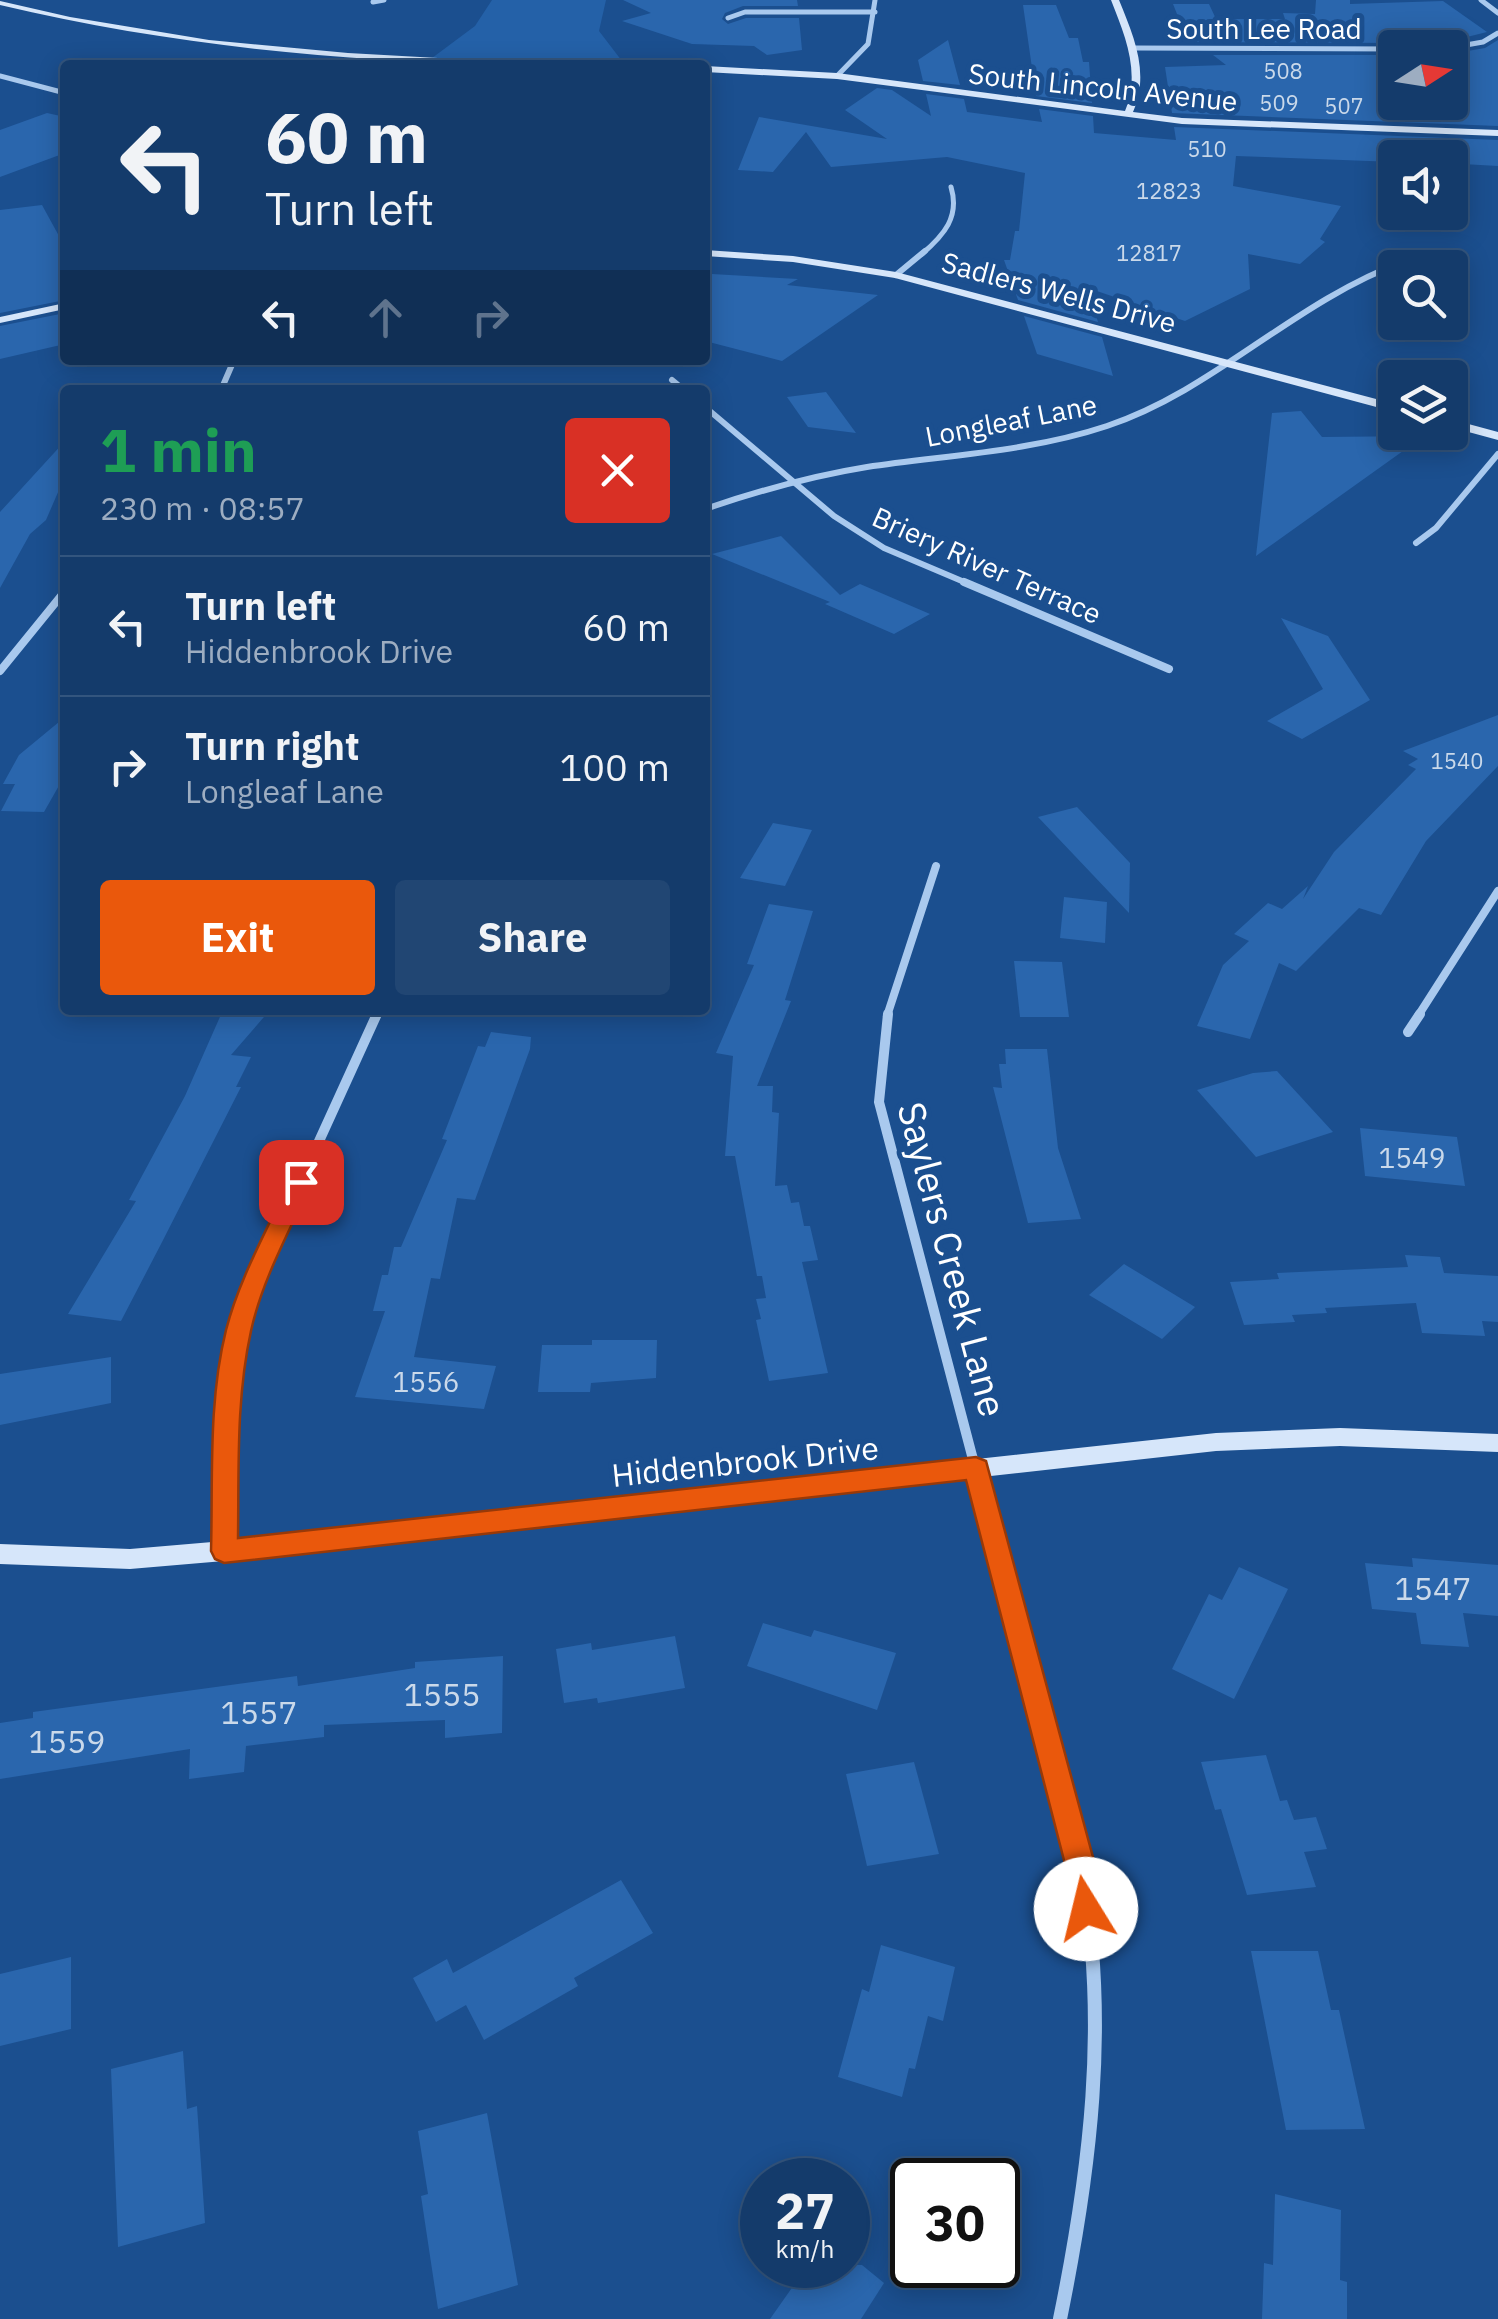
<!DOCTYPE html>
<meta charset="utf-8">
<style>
:root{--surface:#143b6b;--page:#214673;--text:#f1f3f6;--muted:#9dadc1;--line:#33557e;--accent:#ea580c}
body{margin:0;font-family:"IBM Plex Sans",sans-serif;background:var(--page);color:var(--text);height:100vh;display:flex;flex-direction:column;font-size:38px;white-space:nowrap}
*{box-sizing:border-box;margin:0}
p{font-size:32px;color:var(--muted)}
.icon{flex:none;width:55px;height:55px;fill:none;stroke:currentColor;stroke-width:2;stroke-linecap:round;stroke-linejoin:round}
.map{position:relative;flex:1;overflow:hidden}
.details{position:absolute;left:60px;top:385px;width:650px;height:630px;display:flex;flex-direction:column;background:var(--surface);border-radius:10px;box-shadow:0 5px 25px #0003,0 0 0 2px var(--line)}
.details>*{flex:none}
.hud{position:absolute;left:60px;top:60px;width:650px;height:305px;border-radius:10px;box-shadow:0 5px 25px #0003,0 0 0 2px var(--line);background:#143b6b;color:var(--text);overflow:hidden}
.needle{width:65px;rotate:78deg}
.fabs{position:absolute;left:1378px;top:30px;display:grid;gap:20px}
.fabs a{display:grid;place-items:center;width:90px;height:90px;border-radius:10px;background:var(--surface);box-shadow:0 5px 25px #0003,0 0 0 2px var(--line);font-size:50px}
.speed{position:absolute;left:740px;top:2158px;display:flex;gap:20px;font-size:50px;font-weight:700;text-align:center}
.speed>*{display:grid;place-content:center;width:130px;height:130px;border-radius:50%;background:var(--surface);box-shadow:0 5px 25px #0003,0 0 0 2px var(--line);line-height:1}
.speed small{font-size:25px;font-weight:400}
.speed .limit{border:5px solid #111;border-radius:15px;background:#fff;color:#111}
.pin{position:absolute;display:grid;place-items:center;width:85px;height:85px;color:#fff;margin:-42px;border-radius:20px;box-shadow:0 5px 15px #0006}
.me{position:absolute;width:110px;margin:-55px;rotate:351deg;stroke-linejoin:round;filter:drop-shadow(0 0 8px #0008)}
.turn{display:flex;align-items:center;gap:35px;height:210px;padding:0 40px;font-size:45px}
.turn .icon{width:130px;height:130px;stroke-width:2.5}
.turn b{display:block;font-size:70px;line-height:85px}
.lanes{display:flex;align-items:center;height:95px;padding:0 40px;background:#0003;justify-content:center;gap:50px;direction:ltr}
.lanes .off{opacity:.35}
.round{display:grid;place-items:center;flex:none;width:105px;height:105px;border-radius:10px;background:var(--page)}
.summary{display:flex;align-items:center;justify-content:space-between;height:170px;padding:0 40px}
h1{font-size:60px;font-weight:700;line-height:75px;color:#1e9e55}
.action{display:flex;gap:20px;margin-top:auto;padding:20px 40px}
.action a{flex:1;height:115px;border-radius:10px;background:var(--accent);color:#fff;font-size:40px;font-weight:700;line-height:115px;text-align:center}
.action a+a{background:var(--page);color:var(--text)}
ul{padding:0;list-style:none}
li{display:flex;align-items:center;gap:30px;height:140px;padding:0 40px;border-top:2px solid var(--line)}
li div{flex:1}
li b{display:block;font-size:38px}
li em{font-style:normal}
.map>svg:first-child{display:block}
.green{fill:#2461a8}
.building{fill:#2a66ad}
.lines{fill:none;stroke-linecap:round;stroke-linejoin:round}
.street-far4{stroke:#a9c9ee;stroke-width:5}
.street-far3{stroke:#a9c9ee;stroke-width:6}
.street-far2{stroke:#a9c9ee;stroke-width:8}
.street-far1{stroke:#a9c9ee;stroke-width:10}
.street{stroke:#a9c9ee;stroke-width:14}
.secondary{fill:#d6e6fa;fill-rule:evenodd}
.route{fill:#ea580c;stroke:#983908;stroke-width:2.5}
.labels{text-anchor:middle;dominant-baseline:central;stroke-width:10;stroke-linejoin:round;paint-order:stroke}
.far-number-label{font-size:22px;fill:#cad9ea}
.far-street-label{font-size:28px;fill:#fff;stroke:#1b4f8f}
.number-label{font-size:28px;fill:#cad9ea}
.street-label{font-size:32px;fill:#fff;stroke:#1b4f8f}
.near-number-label{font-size:32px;fill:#cad9ea}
.near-street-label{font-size:38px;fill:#fff;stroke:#1b4f8f}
</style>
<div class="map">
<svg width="1498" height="2319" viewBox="0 0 1498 2319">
<rect width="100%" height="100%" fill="#1b4f8f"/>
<path class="green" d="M492,0H606L599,31L625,65L428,61L475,26Z"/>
<g class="building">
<path d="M623,0H797L798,6H743L725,13L722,19L728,24L746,18H799L802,50L767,55L754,46L692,44L622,21L651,13Z"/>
<path d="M1316,0H1350V4L1443,1L1487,32L1447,42L1443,48H1401L1395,43L1198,42L1170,19H1179L1173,4H1209L1216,19H1285L1283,13L1315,14Z"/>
<path d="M1023,5H1056L1069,38H1078L1083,62H1089L1092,103L1036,96Z"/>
<path d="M948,40L960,85L923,81L918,60Z"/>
<path d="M1498,40V126L1172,113L1165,67L1226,65L1213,55H1395V102H1450V54L1485,48Z"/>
<path d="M877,88L892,90L931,116L926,94L964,99L967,112L1042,122L1039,109L1093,116L1094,133L1176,140L1174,127L1498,140V166L1462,164L1459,158H1395V162L1236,156L1233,186L1341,206L1320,239L1325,242L1300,264L1248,254L1250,289L1185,321L1088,288L1098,322L1018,300L1004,260H1010L1015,231H1019L1025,173L947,157L831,167L806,132L773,172L738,170L759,117L887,139L845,110Z"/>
<path d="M47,113L65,117V153L0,177V130Z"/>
<path d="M42,205L65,247V300L0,313V210Z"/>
<path d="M712,274L798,279L787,285L878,295L782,361L705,341V288Z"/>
<path d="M65,313V344L0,359V326Z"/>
<path d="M1024,316L1102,337L1113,376L1037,354Z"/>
<path d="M826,392L856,433L808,427L787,397Z"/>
<path d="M1301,411L1322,437L1424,436L1256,556L1272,413Z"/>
<path d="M65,441V476L46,520L30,534L0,588V512Z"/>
<path d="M781,536L840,595L860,584L930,614L894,634L825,604L830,602L712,554Z"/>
<path d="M1281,618L1328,636L1370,700L1302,739L1267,721L1323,689Z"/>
<path d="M1498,715V766L1426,841L1381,915L1359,908L1296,971L1279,963L1250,1039L1197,1026L1223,965L1249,941L1234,934L1268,903L1282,909L1308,886L1303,899L1334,852L1416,769L1408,765L1418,759L1403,751Z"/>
<path d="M65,717V775L44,812L1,811L15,784H3L19,755Z"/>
<path d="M1077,807L1130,863L1129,913L1038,817Z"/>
<path d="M773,823L812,830L785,886L740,878Z"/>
<path d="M1064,897L1107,902L1105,943L1060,938Z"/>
<path d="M769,904L813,911L785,1000L791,1001L757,1086H773L772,1112L779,1113L775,1186L787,1185L791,1203L799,1202L804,1226H810L818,1260L802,1262L828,1373L769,1381L756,1320L761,1319L756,1299L766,1298L762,1276H757L735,1156H725L733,1056L716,1053L754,965L747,964Z"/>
<path d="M1014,961L1062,962L1069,1017H1020Z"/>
<path d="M223,1010H270L231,1055L251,1057L236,1087H241L160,1246L121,1321L68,1314L136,1201L129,1200L185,1096Z"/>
<path d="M491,1032L531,1037L530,1049L475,1200L457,1198L440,1279L431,1278L414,1357L496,1366L484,1409L355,1397L385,1311H373L382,1275H388L394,1247H401L447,1140L442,1139L478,1046L485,1047Z"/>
<path d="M1005,1049H1047L1058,1148L1081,1219L1028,1223L993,1087L1002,1088L999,1064H1006Z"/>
<path d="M1277,1071L1333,1132L1256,1157L1197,1090L1253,1073Z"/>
<path d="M1360,1128L1457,1137L1465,1186L1365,1176Z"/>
<path d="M1405,1255L1440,1257L1444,1273L1498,1276V1322L1482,1321L1485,1336L1422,1333L1416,1303L1325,1308L1327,1313L1292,1315L1295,1322L1244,1325L1230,1282L1279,1279L1277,1273L1408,1267Z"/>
<path d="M1124,1264L1195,1307L1162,1339L1089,1295Z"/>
<path d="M592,1340H657L656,1378L591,1383L590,1392H538L542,1345H592Z"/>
<path d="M111,1357V1403L0,1425V1374Z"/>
<path d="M1412,1558L1498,1565V1616L1463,1613L1469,1647L1421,1644L1416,1613L1372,1609L1365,1563L1413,1567Z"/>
<path d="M1239,1567L1288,1589L1234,1699L1172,1669L1209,1594L1222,1600Z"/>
<path d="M763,1623L811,1637L814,1630L896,1653L877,1710L747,1666Z"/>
<path d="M675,1636L685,1688L598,1703L597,1698L564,1703L556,1649L591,1643L592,1650Z"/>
<path d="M503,1656L502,1733L445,1738V1720L324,1725V1737L246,1746L244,1772L189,1779L190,1749L0,1779V1723L33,1718V1712L297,1676L298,1686L415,1668V1662Z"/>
<path d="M1266,1755L1280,1801L1287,1800L1294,1820L1316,1817L1327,1849L1304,1852L1316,1887L1247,1895L1221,1809L1215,1810L1201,1762Z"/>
<path d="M914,1762L939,1854L867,1866L846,1774Z"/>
<path d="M621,1880L653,1933L574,1978L578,1986L484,2040L466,2005L436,2022L413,1978L447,1959L453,1973Z"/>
<path d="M881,1945L955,1967L943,2021L928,2016L915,2069L909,2068L902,2097L838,2077L862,1989L869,1992Z"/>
<path d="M1251,1951H1318L1331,2010H1339L1365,2129L1286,2130Z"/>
<path d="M71,1957V2029L0,2046V1974Z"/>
<path d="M183,2051L187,2109L197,2106L205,2223L118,2247L111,2069Z"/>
<path d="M487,2113L518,2285L438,2309L421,2196L428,2194L418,2131Z"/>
<path d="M1275,2194L1341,2210L1340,2280L1347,2282V2319H1262L1264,2263L1273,2265Z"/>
<path d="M808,2265H862L884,2283L861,2319H770Z"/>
</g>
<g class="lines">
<g class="street-far4">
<path d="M1481,0L1498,13"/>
<path d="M373,2L384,0"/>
<path d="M728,18L745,12H875"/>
<path d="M1134,48L1395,49"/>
<path d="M1449,48L1483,42L1498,33"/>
<path d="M0,76L65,93"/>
<path d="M837,76L868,44L875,0"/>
<path d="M922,254C944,235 960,217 951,187"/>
</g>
<g class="street-far3">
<path d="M896,275L925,251"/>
<path d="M672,380L684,390"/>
<path d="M221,390L234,360"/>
<path d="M705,407L834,516L884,548L969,584"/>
<path d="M705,509C758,491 811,476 867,467C947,455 1029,452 1107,426C1215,390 1293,302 1405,261"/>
<path d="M1416,543L1436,528L1498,454"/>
</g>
<g class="street-far2">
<path d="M964,582L1169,669"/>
<path d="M0,671L65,591"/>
<path d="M376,1016L379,1010"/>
<path d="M887,1016L936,866"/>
<path d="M1418,1016L1498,891"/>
</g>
<g class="street-far1">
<path d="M888,1014L879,1102L1005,1581"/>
<path d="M1408,1032L1420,1014"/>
<path d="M224,1550C226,1460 228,1373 253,1286L377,1014"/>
</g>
<path class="street" d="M1005,1579C1030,1675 1065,1776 1082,1873C1109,2023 1090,2172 1060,2319"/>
<g class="secondary">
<path d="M1111,0H1119C1134,37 1150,73 1133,112L1182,118L1498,130V136L1182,124L837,79L705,72V66L837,73L1125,111C1141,72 1125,36 1111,0Z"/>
<path d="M0,1L70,17L209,40L348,53L565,65C374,65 186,49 0,5Z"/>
<path d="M705,250L793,256L896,272L1395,404V412L895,278L793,262L705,256Z"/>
<path d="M65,303V309L0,323V317Z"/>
<path d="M1450,419L1498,432V440L1450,427Z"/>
<path d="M1340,1428L1498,1434V1452L1340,1446L1216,1451L224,1561L130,1569L0,1564V1544L130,1549L224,1541L1216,1433Z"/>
</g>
</g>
<path class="route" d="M301,1174L312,1182C290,1230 262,1280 251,1331C236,1399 239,1469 238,1538L976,1457L986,1461L1097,1872L1102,1909L1098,1920L1086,1924L1075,1920L1067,1872L966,1480L224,1563L215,1559L211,1551C213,1478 208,1402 226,1330C239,1279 267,1230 289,1182Z"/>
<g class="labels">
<g class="far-number-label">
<text x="1283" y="70">508</text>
<text x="1279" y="102">509</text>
<text x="1344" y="105">507</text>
<text x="1207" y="148">510</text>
<text x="1169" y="190">12823</text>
<text x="1149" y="252">12817</text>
<text x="1457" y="760">1540</text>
</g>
<g class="far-street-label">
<text x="1264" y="28">South Lee Road</text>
<text transform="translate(1103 87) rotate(6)">South Lincoln Avenue</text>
<text transform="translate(1059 292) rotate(15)">Sadlers Wells Drive</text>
<text transform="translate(1011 420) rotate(-11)">Longleaf Lane</text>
<text transform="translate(987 565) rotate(24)">Briery River Terrace</text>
</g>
<g class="number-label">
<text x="1412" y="1157">1549</text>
<text x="426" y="1381">1556</text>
</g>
<g class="street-label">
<text transform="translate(745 1461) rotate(-6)">Hiddenbrook Drive</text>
</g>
<g class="near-number-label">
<text x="1433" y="1588">1547</text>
<text x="442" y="1694">1555</text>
<text x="259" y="1712">1557</text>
<text x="67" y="1741">1559</text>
</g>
<g class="near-street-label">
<text transform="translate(953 1259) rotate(75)">Saylers Creek Lane</text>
</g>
</g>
</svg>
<div class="fabs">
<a><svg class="needle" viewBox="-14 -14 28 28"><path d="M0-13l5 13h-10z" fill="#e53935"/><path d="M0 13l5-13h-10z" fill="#9dadc1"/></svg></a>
<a><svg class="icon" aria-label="sound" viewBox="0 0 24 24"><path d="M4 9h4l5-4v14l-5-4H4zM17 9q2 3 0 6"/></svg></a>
<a><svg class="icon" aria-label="search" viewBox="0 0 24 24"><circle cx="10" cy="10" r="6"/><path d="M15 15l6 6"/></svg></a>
<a><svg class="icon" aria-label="layers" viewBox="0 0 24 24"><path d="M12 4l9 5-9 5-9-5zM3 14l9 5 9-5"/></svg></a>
</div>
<div class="speed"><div>27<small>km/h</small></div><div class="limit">30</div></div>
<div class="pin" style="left:301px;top:1182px;background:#d93025"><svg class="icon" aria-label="arrive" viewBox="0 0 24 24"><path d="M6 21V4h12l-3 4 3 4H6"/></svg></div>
<svg class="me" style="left:1086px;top:1909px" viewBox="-20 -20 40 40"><circle r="19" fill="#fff"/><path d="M0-13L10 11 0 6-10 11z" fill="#ea580c"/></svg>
<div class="hud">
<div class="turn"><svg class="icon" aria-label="left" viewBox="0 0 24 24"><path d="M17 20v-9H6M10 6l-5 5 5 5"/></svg><div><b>60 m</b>Turn left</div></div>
<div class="lanes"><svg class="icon" aria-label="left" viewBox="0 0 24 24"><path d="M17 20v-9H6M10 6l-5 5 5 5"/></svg><svg class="icon off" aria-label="ahead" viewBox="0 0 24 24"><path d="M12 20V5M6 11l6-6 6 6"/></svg><svg class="icon off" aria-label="right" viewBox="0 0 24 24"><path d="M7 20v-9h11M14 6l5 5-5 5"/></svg></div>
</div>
<section class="details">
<div class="summary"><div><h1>1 min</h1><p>230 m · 08:57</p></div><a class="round" style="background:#d93025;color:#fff"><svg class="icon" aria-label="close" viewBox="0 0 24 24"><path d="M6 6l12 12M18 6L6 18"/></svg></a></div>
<ul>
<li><svg class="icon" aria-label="left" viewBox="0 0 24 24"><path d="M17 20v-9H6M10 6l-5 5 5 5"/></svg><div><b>Turn left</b><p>Hiddenbrook Drive</p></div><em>60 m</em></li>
<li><svg class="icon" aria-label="right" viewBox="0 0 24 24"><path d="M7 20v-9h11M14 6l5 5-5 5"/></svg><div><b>Turn right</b><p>Longleaf Lane</p></div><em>100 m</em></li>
</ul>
<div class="action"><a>Exit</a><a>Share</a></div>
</section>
</div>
